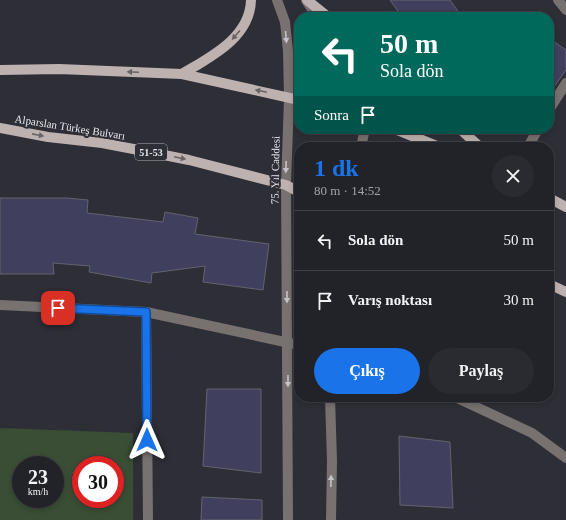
<!DOCTYPE html>
<html lang="tr">
<meta charset="utf-8">
<style>
:root{--surface:#222229;--page:#2a2a31;--text:#f1f3f6;--muted:#a2a4a8;--line:#3f3f46;--accent:#1a73e8}
body{margin:0;font-family:"Times New Roman",serif;background:var(--page);color:var(--text);height:100vh;display:flex;flex-direction:column;font-size:15px;white-space:nowrap}
*{box-sizing:border-box;margin:0}
p{font-size:13px;color:var(--muted)}
.icon{flex:none;width:22px;height:22px;fill:none;stroke:currentColor;stroke-width:2;stroke-linecap:round;stroke-linejoin:round}
.map{position:relative;flex:1;overflow:hidden}
.panel{position:absolute;left:294px;top:142px;width:260px;height:260px;display:flex;flex-direction:column;background:var(--surface);border-radius:16px;box-shadow:0 2px 6px #0003,0 0 0 1px var(--line)}
.panel>*{flex:none}
.guide{position:absolute;left:294px;top:12px;width:260px;height:122px;border-radius:16px;box-shadow:0 2px 6px #0003,0 0 0 1px var(--line);background:#00695c;color:#fff;overflow:hidden}
.speed{position:absolute;left:12px;top:456px;display:flex;gap:8px;font-size:20px;font-weight:700;text-align:center}
.speed>*{display:grid;place-content:center;width:52px;height:52px;border-radius:50%;background:var(--surface);box-shadow:0 2px 6px #0003,0 0 0 1px var(--line);line-height:1}
.speed small{font-size:10px;font-weight:400}
.speed .limit{border:6px solid #d22;background:#fff;color:#111}
.pin{position:absolute;display:grid;place-items:center;width:34px;height:34px;color:#fff;margin:-17px;border-radius:8px;box-shadow:0 2px 6px #0006}
.me{position:absolute;width:44px;margin:-22px;rotate:0deg;stroke-linejoin:round;filter:drop-shadow(0 0 3px #0008)}
.turn{display:flex;align-items:center;gap:14px;height:84px;padding:0 20px;font-size:18px}
.turn .icon{width:52px;height:52px;stroke-width:2.5}
.turn b{display:block;font-size:28px;line-height:34px}
.then{display:flex;align-items:center;height:38px;padding:0 20px;background:#0003;gap:8px;font-size:15px}
.round{display:grid;place-items:center;flex:none;width:42px;height:42px;border-radius:21px;background:var(--page)}
.headline{display:flex;align-items:center;justify-content:space-between;height:68px;padding:0 20px}
h1{font-size:24px;font-weight:800;line-height:30px;color:var(--accent)}
.primary-button{display:flex;gap:8px;margin-top:auto;padding:8px 20px}
.primary-button a{flex:1;height:46px;border-radius:24px;background:var(--accent);color:#fff;font-size:16px;font-weight:800;line-height:46px;text-align:center}
.primary-button a+a{background:var(--page);color:var(--text)}
ul{padding:0;list-style:none}
li{display:flex;align-items:center;gap:12px;height:60px;padding:0 20px;border-top:1px solid var(--line)}
li div{flex:1}
li b{display:block;font-size:15px}
li em{font-style:normal}
.map>svg:first-child{display:block}
.green{fill:#394e34;fill-rule:evenodd}
.building{fill:#413f5e;stroke:#63636d}
.lines{fill:none;stroke-linecap:round;stroke-linejoin:round}
.minor{stroke:#777170;stroke-width:10}
.major{stroke:#beb2b0;stroke-width:10}
.oneway{fill:#686367}
.oneway2{fill:#c5c3c8}
.route-casing{stroke:#114b97;stroke-width:10}
.route{stroke:#1a73e8;stroke-width:7}
.labels{text-anchor:middle;dominant-baseline:central;stroke-width:4;stroke-linejoin:round;paint-order:stroke}
.shield{fill:#2e2e37;stroke:#b0afb6;stroke-width:1}
.shield-label{font-size:10px;font-weight:bold;fill:#e7e6ed}
.street-label{font-size:11px;fill:#e7e6ed;stroke:#2e2e37}
</style>
<div class="map">
<svg width="566" height="520" viewBox="0 0 566 520">
<rect width="100%" height="100%" fill="#2e2e37"/>
<path class="green" d="M0,428L133,433V520H0ZM21,465H55V499H21ZM81,465H115V499H81Z"/>
<g class="building">
<path d="M390,0H450L462,17H402Z"/>
<path d="M549,38L566,50V70L549,94Z"/>
<path d="M0,198H67L88,200L87,213L163,222L165,212L198,218L195,234L269,244L263,290L203,282L205,266L152,273L151,283L89,272L90,266L53,263L54,274H0Z"/>
<path d="M207,389H261V473L203,466Z"/>
<path d="M399,436L450,442L453,508L400,505Z"/>
<path d="M202,497L262,500V520H201Z"/>
</g>
<g class="lines">
<g class="minor">
<path d="M277,0L285,22L288,51L289,98L286,185L288,520"/>
<path d="M306,0L317,17"/>
<path d="M558,0L566,10"/>
<path d="M549,110L566,83"/>
<path d="M361,147L365,129"/>
<path d="M528,147L538,129"/>
<path d="M0,305L146,312L299,345"/>
<path d="M146,312L148,520"/>
<path d="M330,397L332,461L331,520"/>
<path d="M455,397L532,433L566,458"/>
</g>
<g class="major">
<path d="M307,0L328,17"/>
<path d="M0,70L59,69L182,74L299,100"/>
<path d="M182,74C210,57 250,38 251,0"/>
<path d="M0,128L48,137L102,143L149,152L189,160L286,185L299,192"/>
<path d="M395,129L439,147"/>
<path d="M460,129L480,147"/>
<path d="M549,198L566,207"/>
<path d="M549,284L566,292"/>
</g>
</g>
<defs><path id="oneway-solid" d="M-6-.8H1V-3.2L6.5 0L1 3.2V.8H-6Z"/></defs>
<g class="oneway">
<use href="#oneway-solid" transform="translate(236 35) rotate(131)"/>
<use href="#oneway-solid" transform="translate(133 72) rotate(-177)"/>
<use href="#oneway-solid" transform="translate(261 91) rotate(-168)"/>
<use href="#oneway-solid" transform="translate(38 135) rotate(11)"/>
<use href="#oneway-solid" transform="translate(180 158) rotate(12)"/>
</g>
<g class="oneway2">
<use href="#oneway-solid" transform="translate(286 37) rotate(85)"/>
<use href="#oneway-solid" transform="translate(286 167) rotate(92)"/>
<use href="#oneway-solid" transform="translate(287 297) rotate(90)"/>
<use href="#oneway-solid" transform="translate(288 381) rotate(90)"/>
<use href="#oneway-solid" transform="translate(331 481) rotate(-89)"/>
</g>
<g class="lines">
<g class="route-casing">
<path id="route" d="M58,308L146,312L147,440"/>
</g>
<use href="#route" class="route"/>
</g>
<g class="labels">
<rect class="shield" x="135" y="144" width="32" height="16" rx="3"/>
<g class="shield-label">
<text x="151" y="152">51-53</text>
</g>
<g class="street-label">
<text transform="translate(70 127) rotate(9)">Alparslan Türkeş Bulvarı</text>
<text transform="translate(275 170) rotate(-89)">75. Yıl Caddesi</text>
</g>
</g>
</svg>
<div class="speed"><div>23<small>km/h</small></div><div class="limit">30</div></div>
<div class="pin" style="left:58px;top:308px;background:#d93025"><svg class="icon" aria-label="arrive" viewBox="0 0 24 24"><path d="M6 21V4h12l-3 4 3 4H6"/></svg></div>
<svg class="me" style="left:147px;top:440px" viewBox="-20 -20 40 40"><path d="M0-17L14 15 0 8-14 15z" fill="#1a73e8" stroke="#fff" stroke-width="4"/></svg>
<div class="guide">
<div class="turn"><svg class="icon" aria-label="left" viewBox="0 0 24 24"><path d="M17 20v-9H6M10 6l-5 5 5 5"/></svg><div><b>50 m</b>Sola dön</div></div>
<div class="then">Sonra<svg class="icon" aria-label="arrive" viewBox="0 0 24 24"><path d="M6 21V4h12l-3 4 3 4H6"/></svg></div>
</div>
<section class="panel">
<div class="headline"><div><h1>1 dk</h1><p>80 m · 14:52</p></div><a class="round"><svg class="icon" aria-label="close" viewBox="0 0 24 24"><path d="M6 6l12 12M18 6L6 18"/></svg></a></div>
<ul>
<li><svg class="icon" aria-label="left" viewBox="0 0 24 24"><path d="M17 20v-9H6M10 6l-5 5 5 5"/></svg><div><b>Sola dön</b></div><em>50 m</em></li>
<li><svg class="icon" aria-label="arrive" viewBox="0 0 24 24"><path d="M6 21V4h12l-3 4 3 4H6"/></svg><div><b>Varış noktası</b></div><em>30 m</em></li>
</ul>
<div class="primary-button"><a>Çıkış</a><a>Paylaş</a></div>
</section>
</div>
